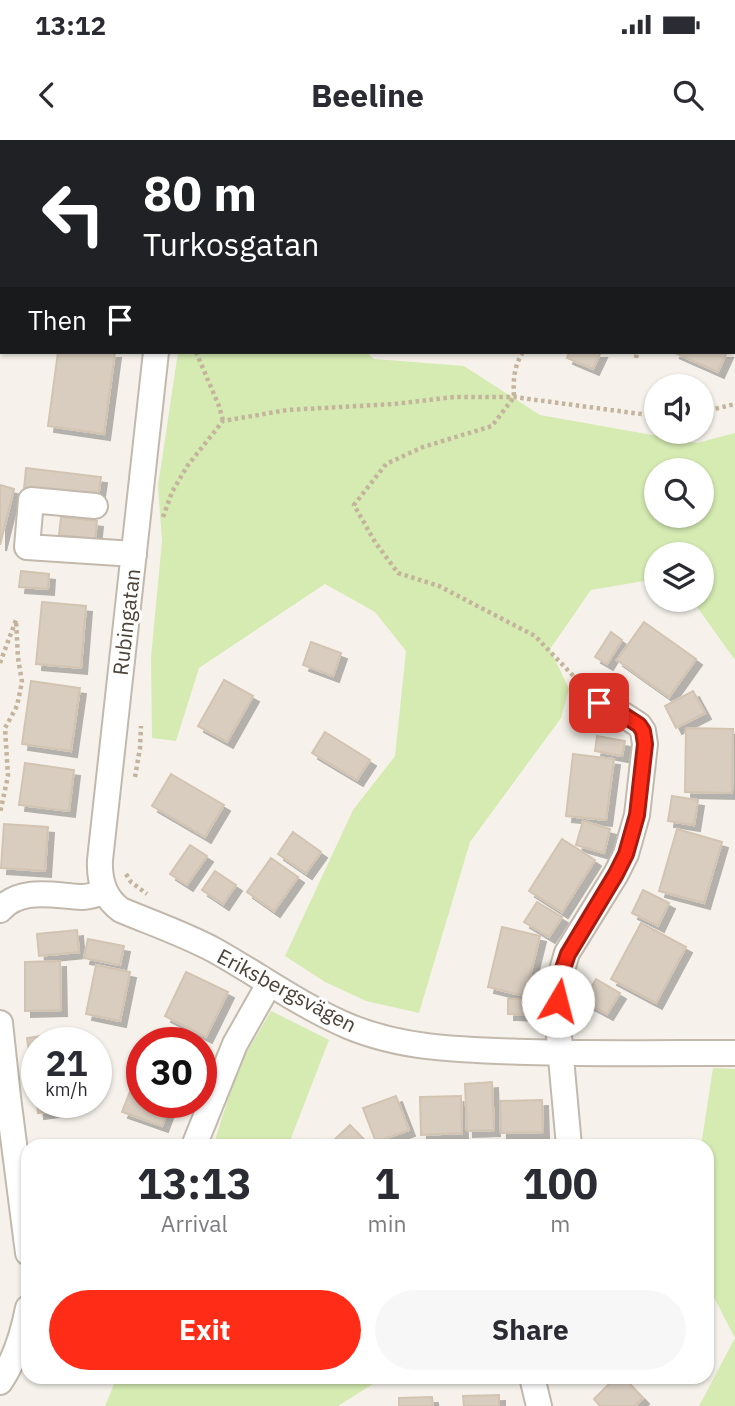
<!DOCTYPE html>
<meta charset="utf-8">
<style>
:root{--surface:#fff;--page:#f7f7f7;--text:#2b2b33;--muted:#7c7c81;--accent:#ff2c18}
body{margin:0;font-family:"IBM Plex Sans",sans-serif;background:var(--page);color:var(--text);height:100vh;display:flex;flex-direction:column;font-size:26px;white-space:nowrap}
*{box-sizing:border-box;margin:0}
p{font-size:23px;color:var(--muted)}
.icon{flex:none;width:38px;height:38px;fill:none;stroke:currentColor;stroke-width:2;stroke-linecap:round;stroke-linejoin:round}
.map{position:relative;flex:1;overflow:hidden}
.panel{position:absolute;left:21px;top:999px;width:693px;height:245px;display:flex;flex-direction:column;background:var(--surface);border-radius:21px;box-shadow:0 2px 5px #0004}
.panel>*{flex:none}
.top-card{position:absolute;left:0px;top:0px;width:735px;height:214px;box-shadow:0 2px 5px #0004;background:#202124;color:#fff;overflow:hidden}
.tools{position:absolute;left:644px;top:234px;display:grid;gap:14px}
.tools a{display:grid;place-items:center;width:70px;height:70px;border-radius:50%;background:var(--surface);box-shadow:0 2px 5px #0004;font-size:35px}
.speed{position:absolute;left:21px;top:887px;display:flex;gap:14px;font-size:35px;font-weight:700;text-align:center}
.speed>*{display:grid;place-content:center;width:91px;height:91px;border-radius:50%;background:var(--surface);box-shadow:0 2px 5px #0004;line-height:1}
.speed small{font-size:18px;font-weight:400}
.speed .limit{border:10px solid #d22;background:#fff;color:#111}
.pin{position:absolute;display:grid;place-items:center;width:60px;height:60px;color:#fff;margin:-30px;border-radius:14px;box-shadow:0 4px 10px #0006}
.me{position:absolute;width:77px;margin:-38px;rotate:8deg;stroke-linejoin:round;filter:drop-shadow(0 0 5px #0008)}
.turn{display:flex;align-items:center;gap:24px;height:147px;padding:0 28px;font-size:32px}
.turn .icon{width:91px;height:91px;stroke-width:2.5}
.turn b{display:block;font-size:49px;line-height:60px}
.then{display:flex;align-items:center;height:66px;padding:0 28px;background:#0003;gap:14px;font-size:26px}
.eta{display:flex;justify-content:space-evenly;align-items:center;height:119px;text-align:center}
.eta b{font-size:42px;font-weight:700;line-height:49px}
.button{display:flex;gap:14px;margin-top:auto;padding:14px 28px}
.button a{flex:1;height:80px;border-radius:42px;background:var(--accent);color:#fff;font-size:28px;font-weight:700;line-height:80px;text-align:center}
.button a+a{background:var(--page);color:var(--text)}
.status{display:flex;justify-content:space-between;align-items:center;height:49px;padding:0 35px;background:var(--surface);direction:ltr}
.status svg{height:19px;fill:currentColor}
header{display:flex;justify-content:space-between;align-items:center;height:91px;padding:0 28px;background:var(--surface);font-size:32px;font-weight:700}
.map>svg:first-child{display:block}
.green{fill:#d5ebb2;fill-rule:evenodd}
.building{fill:#d8cdbf;stroke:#d3c4b2;stroke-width:2;filter:url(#shadow)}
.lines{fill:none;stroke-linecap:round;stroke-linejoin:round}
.minor-casing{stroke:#c2b9ac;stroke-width:28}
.path{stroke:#c4b49d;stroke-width:4.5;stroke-dasharray:3.5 3.5;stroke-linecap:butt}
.minor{stroke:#fff;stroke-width:24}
.route-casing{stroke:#a61d10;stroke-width:18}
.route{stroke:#ff2c18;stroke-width:12}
.labels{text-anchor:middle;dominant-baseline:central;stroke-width:6;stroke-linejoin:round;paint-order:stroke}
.street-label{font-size:21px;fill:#4b4238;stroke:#fff}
</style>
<div class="status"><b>13:12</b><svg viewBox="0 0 49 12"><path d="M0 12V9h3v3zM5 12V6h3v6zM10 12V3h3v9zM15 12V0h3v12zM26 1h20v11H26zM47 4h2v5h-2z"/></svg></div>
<header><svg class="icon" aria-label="back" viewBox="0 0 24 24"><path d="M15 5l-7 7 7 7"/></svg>Beeline<svg class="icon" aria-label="search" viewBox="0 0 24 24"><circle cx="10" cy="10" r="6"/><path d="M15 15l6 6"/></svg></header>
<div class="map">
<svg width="735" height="1266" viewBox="0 0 735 1266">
<defs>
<filter id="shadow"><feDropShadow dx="6" dy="6" stdDeviation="0" flood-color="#0004"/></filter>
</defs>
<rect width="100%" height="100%" fill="#f6f2eb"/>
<g class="green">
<path d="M178,212H366L374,219L464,226L540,275L697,303L735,293V520L692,460H702V415H656V439L591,450L550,509L569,549L561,578L470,702L419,873L366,861L325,842L285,816L353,670L395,616L406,511L375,472L325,444L199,528L176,601L152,598L151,517L162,401L158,346ZM656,331H702V376H656Z"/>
<path d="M271,871L329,900L288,1006H213L239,925Z"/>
<path d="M713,928L735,929V1266H699L735,1198L707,1144V1006H701Z"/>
<path d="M117,1237H384L338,1266H105Z"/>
</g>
<g class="building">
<path d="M58,212H115L104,294L48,286Z"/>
<path d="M569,212H601L593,229L567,218Z"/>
<path d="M673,212H727L718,232Z"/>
<path d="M26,328L101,337L98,358L24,349Z"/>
<path d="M0,345L14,349L0,405Z"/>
<path d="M61,377L97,381L95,399L59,395Z"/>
<path d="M21,431L49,434L48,449L19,447Z"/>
<path d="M42,462L86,466L81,528L36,524Z"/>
<path d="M644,482L696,519L669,557L617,520Z"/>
<path d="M611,492L622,500L607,524L595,517Z"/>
<path d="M311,502L341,513L333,536L303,525Z"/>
<path d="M224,540L253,556L227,602L198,586Z"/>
<path d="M31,541L80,548L71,611L22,604Z"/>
<path d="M693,551L705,573L676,588L665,566Z"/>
<path d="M686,588L733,589L732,653L685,652Z"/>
<path d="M325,592L370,620L357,640L312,613Z"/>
<path d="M597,596L625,601L622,616L595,611Z"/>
<path d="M573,614L614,619L606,680L566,676Z"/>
<path d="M25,623L74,630L69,671L19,665Z"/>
<path d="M171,634L224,665L205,697L152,666Z"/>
<path d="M672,656L698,660L694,685L668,681Z"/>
<path d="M583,681L610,689L604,713L576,705Z"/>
<path d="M4,684L48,687L45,731L1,728Z"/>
<path d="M677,689L722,702L704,763L659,751Z"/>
<path d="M293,692L321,712L306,733L278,714Z"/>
<path d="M562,699L595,720L562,772L529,751Z"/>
<path d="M190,705L207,716L187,745L170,734Z"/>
<path d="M271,718L298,737L274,771L247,752Z"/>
<path d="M215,731L236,745L223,764L202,750Z"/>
<path d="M643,750L669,763L658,786L632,773Z"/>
<path d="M537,762L562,777L549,797L524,782Z"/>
<path d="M641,783L686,807L656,863L611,839Z"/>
<path d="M502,787L540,796L525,856L488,847Z"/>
<path d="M77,790L79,812L39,816L37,794Z"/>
<path d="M88,799L124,806L120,825L84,818Z"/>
<path d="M60,821L61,870L25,871V822Z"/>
<path d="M96,825L130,832L120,881L86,874Z"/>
<path d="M186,832L228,852L206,897L165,876Z"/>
<path d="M596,839L620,853L607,874L583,861Z"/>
<path d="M508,859H539V875L508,874Z"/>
<path d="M69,892L70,903H37V962L27,898Z"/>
<path d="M142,921V962H171L162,986L122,972Z"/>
<path d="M492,942L494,990L467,991L465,944Z"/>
<path d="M396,956L409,990L376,1002L363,968Z"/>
<path d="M461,956L462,993L421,995L420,957Z"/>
<path d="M542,960L543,992L501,993L500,961Z"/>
<path d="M37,962H79L80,967L38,973Z"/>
<path d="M350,985L370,1006H338L333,1001Z"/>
<path d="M616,1237H623L643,1258L635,1266H600L594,1259Z"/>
<path d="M499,1255V1266H464L463,1256Z"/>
<path d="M432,1257L433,1266H399V1258Z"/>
</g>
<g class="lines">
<g class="minor-casing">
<g id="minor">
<path d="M197,2L198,0"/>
<path d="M691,2L692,0"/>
<path d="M733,40L735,41"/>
<path d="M156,212L100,720C99,740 104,758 121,770C152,783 184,794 214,810C259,835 301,866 348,886C405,910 467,910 527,912C596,914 666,913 735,913"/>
<path d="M95,366L31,360L27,407L134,414"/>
<path d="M0,770C21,746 55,756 82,757C90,757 97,754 105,752"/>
<path d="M0,883L8,957L28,1113"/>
<path d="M194,1006L235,904L269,844"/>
<path d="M569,1006L558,885L560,837L567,813L616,734L626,714L637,675L645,604L643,591L639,585L622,574L599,563"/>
<path d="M532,1237L539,1266"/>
<path d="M0,1242C15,1220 23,1194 28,1168"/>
</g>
</g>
<g class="path">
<path d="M426,2L427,0"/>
<path d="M620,2L621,0"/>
<path d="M0,142L2,141"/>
<path d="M733,147H735"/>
<path d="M196,212L219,266L223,281"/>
<path d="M523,212C514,226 513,240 514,257L492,286L423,307L386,324L354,365L375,402L398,433L439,446L535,496L584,547"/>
<path d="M636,218L637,212"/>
<path d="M702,272L735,264"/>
<path d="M163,377L172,352L188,325L223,281L287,270L394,264L454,257H514L656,276"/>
<path d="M0,523L16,480L18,518L22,542L17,566L5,588L8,636L0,673"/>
<path d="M135,637L140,608L141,586"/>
<path d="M126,734L131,742L147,754"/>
</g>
<use href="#minor" class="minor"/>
</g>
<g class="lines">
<g class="route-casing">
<path id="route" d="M558,861L560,837L568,814L616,734L626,714L637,675L645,604L643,591L639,585L622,574L599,563"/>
</g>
<use href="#route" class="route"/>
</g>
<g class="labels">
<g class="street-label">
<text transform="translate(126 482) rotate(-83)">Rubingatan</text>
<text transform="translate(287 850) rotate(28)">Eriksbergsvägen</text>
</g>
</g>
</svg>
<div class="tools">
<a><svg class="icon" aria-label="sound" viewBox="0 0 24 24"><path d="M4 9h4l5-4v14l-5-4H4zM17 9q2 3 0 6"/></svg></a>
<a><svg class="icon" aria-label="search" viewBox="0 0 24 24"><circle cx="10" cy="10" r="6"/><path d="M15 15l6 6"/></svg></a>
<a><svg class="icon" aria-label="layers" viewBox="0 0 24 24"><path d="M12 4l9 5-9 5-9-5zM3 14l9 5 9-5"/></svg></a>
</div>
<div class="speed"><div>21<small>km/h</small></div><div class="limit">30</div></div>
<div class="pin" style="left:599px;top:563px;background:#d93025"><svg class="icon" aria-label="arrive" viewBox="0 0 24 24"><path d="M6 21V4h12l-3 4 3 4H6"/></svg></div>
<svg class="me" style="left:558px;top:861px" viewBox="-20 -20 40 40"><circle r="19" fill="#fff"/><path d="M0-13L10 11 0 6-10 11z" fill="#ff2c18"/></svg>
<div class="top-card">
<div class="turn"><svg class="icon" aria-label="left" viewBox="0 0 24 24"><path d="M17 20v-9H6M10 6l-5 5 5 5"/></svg><div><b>80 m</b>Turkosgatan</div></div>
<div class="then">Then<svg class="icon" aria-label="arrive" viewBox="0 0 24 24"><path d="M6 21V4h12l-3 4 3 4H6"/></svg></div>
</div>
<section class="panel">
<div class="eta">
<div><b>13:13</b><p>Arrival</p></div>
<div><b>1</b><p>min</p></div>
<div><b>100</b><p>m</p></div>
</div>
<div class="button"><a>Exit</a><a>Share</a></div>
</section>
</div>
